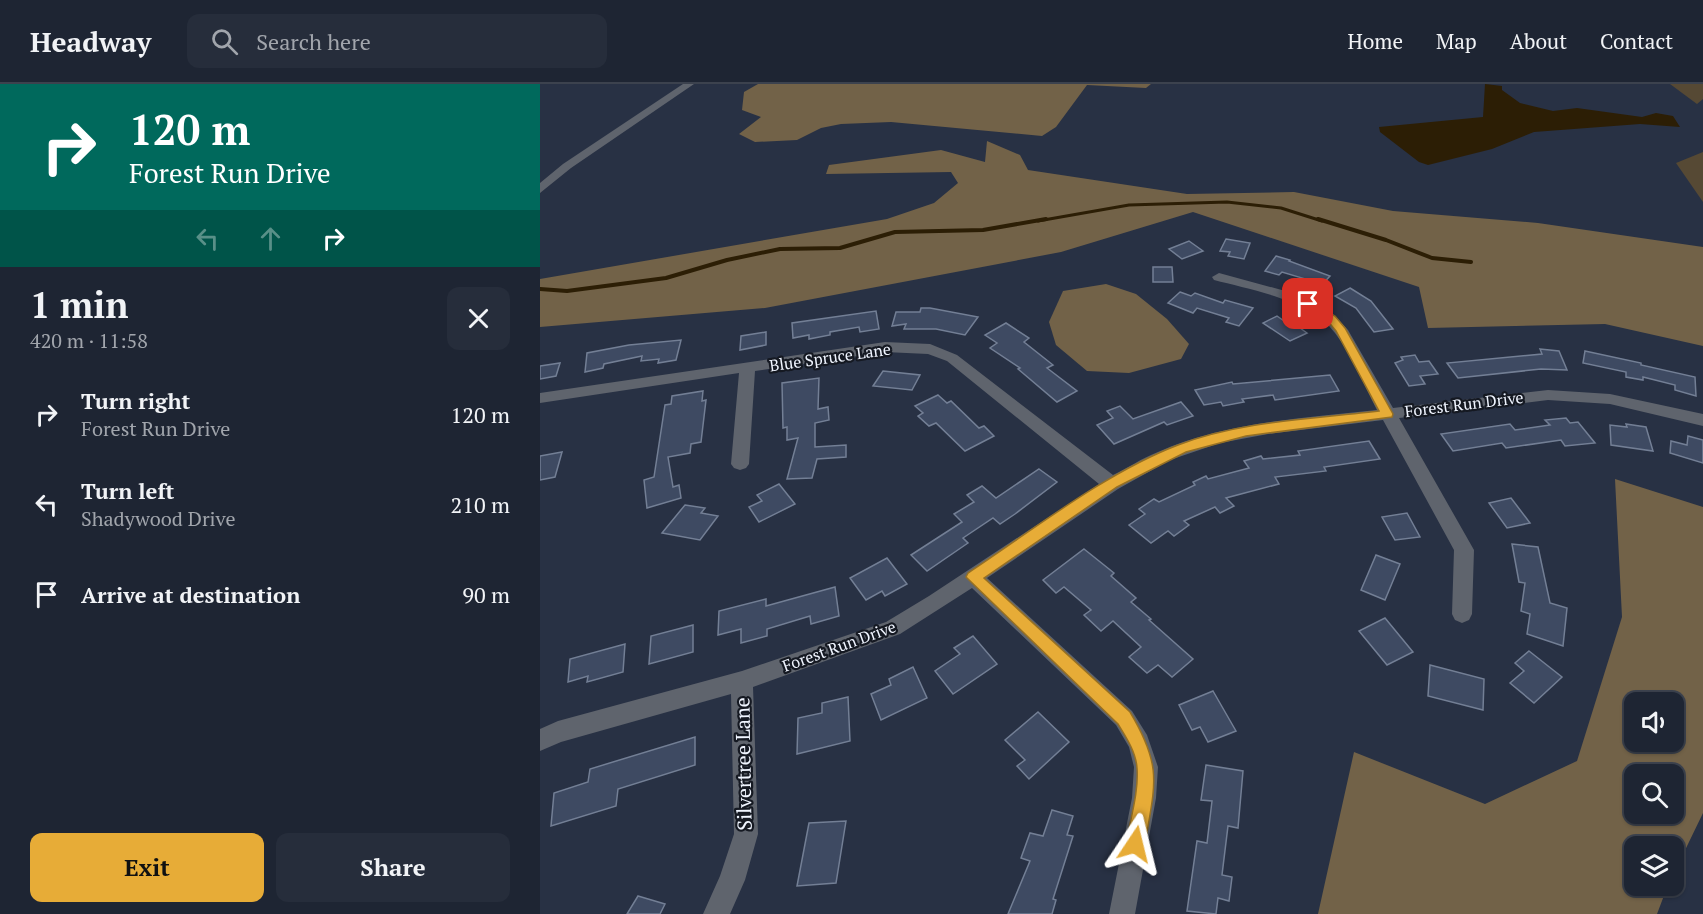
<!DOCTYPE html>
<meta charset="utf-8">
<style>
:root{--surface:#1e2533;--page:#262d3b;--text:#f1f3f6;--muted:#a1a5ac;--line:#3c424e;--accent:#e7ac37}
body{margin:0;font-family:"PT Serif",serif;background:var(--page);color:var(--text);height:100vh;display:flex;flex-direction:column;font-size:22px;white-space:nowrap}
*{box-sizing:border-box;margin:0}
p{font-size:20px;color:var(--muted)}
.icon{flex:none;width:33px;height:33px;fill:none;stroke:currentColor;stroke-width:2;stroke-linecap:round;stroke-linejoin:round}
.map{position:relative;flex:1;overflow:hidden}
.sheet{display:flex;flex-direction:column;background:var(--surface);width:540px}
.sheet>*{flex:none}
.top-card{background:#00695c;color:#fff;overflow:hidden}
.fabs{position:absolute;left:1084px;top:608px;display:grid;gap:12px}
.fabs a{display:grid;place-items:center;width:60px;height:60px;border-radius:12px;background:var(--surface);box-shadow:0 2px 4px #0004,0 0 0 2px var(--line);font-size:30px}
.pin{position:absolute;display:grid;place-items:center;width:51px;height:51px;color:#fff;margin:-26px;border-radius:12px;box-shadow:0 3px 9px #0006}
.me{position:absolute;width:66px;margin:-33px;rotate:10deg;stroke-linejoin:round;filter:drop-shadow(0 0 4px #0008)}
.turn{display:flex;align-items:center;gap:21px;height:126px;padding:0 30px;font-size:27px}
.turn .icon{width:78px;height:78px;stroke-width:2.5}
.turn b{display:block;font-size:42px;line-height:51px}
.lanes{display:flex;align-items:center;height:57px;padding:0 30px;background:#0003;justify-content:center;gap:30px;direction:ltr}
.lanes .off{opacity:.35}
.round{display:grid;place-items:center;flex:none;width:63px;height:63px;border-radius:12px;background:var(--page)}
.summary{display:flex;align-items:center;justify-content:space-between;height:102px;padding:0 30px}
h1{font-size:36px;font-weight:800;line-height:45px}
.button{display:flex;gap:12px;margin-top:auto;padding:12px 30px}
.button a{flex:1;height:69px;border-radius:12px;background:var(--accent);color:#111;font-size:24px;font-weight:800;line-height:69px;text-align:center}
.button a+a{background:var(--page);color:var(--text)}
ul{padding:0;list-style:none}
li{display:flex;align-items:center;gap:18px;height:90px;padding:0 30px}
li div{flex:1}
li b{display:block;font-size:22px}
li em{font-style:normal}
header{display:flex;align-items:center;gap:36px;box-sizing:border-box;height:84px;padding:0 30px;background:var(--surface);border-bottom:2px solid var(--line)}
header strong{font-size:28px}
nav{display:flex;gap:33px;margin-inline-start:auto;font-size:21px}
.search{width:420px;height:54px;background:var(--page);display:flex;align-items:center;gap:15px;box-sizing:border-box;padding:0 21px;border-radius:12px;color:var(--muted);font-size:22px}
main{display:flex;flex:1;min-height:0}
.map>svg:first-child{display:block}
.green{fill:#564934}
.forest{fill:#726248;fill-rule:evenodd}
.water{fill:#2c1e05}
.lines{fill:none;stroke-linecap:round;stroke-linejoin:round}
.stream-far1{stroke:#2c1e05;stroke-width:3}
.stream{stroke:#2c1e05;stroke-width:4}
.building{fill:#3e4a62;stroke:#737f95;stroke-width:1.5}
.minor{fill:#5f646d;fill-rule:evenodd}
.route{fill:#e7ac37;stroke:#967024;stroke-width:1.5}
.labels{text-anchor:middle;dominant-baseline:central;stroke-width:4.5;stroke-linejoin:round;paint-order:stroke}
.street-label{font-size:16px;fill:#f0f5ff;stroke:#151922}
.near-street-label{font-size:20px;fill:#f0f5ff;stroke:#151922}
</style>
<header>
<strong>Headway</strong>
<div class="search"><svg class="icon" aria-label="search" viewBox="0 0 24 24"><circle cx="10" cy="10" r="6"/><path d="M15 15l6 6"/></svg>Search here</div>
<nav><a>Home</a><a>Map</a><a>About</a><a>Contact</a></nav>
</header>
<main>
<section class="sheet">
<div class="top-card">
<div class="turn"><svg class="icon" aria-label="right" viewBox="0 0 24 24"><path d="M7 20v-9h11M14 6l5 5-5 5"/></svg><div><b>120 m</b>Forest Run Drive</div></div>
<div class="lanes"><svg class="icon off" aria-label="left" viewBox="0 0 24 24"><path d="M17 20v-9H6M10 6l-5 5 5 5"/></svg><svg class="icon off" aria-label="ahead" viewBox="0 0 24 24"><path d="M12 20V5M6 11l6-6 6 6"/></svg><svg class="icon" aria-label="right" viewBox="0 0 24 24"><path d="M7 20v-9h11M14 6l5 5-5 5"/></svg></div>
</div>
<div class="summary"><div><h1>1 min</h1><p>420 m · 11:58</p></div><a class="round"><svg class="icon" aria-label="close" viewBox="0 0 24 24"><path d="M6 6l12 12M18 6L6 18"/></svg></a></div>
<ul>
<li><svg class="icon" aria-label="right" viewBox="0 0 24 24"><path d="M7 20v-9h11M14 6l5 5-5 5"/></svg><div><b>Turn right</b><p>Forest Run Drive</p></div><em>120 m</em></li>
<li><svg class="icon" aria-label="left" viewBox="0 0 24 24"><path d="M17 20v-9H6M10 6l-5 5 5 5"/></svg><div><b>Turn left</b><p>Shadywood Drive</p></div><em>210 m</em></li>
<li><svg class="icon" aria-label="arrive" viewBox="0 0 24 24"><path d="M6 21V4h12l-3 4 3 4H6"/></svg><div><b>Arrive at destination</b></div><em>90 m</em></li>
</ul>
<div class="button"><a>Exit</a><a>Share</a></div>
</section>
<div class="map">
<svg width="1163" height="830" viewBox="0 0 1163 830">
<rect width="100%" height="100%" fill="#283144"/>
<g class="green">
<path d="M1130,0H1163V15L1157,20Z"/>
<path d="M1163,68V118L1136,79Z"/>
</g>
<g class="forest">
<path d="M218,0H611L606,4L547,1L516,43L502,52L351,38L301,40L281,44L257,56L215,58L199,50L221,33L202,26L204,8Z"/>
<path d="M447,57L480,71L488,86L647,110L754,108L853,127L998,139L1163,163V262L1065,240L888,244L879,203L653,128L521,168L225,224L0,243V195L347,135L394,119L418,99L411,88L286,90L289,81L401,66L445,78Z"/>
<path d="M566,200L596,210L627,235L649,260L641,275L589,289L547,287L516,261L509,238L523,207Z"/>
<path d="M1075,395L1163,423V729L1134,789V762H1095V801H1128L1117,830H778L814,668L945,720L1037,677L1082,533ZM1095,618H1134V657H1095ZM1095,690H1134V729H1095Z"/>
</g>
<path class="water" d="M945,0L962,2V6L980,19L1013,27L1037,24L1102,33L1116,29L1133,32L1140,43L1100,40L994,48L952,65L888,81L879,78L840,48L839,43L943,33Z"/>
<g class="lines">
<path class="stream-far1" d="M498,137L589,121L687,118L741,124L782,137"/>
<g class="stream">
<path d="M778,135L846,156L892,174L931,178"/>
<path d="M0,205L27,207L126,194L187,176L240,165L300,164L355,148L443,146L506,135"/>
</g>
</g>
<g class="building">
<path d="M686,155L710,159L704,175L688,172L690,168L680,167Z"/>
<path d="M649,157L663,167L642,175L629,165Z"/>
<path d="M736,172L750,176L749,177L790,192L779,204L765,200L769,196L742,188L739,191L725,187Z"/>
<path d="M613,183H632L633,198H613Z"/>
<path d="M810,204L831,217L853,245L834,248L816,224L795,212Z"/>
<path d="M640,208L651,212L655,209L683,219L685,216L713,224L699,242L686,238L689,234L657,224L653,229L628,219Z"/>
<path d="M381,224H390L438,233L425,251L396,245H364L366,240L352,242L356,228H380Z"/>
<path d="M336,227L339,245L320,248L319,243L290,248V251L269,255V251L253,254L252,239Z"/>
<path d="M737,232L750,241L753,239L767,249L750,257L723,239Z"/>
<path d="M466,239L489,254L484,258L513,281L507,284L537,307L517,318L478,285L480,284L450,264L457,259L445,251Z"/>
<path d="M226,248V261L200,266L201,252Z"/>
<path d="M141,256L136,276L118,279L119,275L101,277L102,272L64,280L63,284L45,288L47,269L89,261Z"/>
<path d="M1000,265L1019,267L1027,286L1001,285L918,294L907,279L1002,270Z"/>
<path d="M1045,267L1101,279V281L1155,293L1156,312L1135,306V301L1103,293V296L1086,293V288L1043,279Z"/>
<path d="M875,271L879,278L889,277L898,290L880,292L885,300L869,302L855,279L863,276L861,273Z"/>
<path d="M20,279L16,292L0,295V282Z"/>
<path d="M343,287L380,291L372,306L333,302Z"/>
<path d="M790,291L799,307L735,316L733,311L702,315L704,318L683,322L681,318L664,321L655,306L692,298L693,300Z"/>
<path d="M279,294L278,325L288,323L289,336L275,339V363L306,361V373L277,375L272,394L247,395L258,354L247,356V343L243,344L242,299Z"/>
<path d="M163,307L162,317L166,316L161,358L151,360L150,369L128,373L133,403L139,401L141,414L107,424L104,396L114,393L125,321L131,320L132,312Z"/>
<path d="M398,311L407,319L411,317L439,344L444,342L454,352L425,367L396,339L389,342L378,332L383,329L375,322Z"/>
<path d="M641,318L653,332L627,341L624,338L574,360L557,341L573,334L567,327L580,322L593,335Z"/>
<path d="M1026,334L1030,339L1038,338L1055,359L1025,362L1021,356L966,364L962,359L913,367L901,350L970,340L975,346L1010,341L1005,336Z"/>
<path d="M1086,340L1106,343L1113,367L1071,361L1070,341L1087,343Z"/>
<path d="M1148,352L1163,356V379L1130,369L1131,357L1147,361Z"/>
<path d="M829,357L840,375L784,383L786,387L735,393L739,400L686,414L694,422L680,429L675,423L644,437L649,441L634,452L628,447L611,459L589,441L605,430L599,425L614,415L619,418L655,401L653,398L666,392L668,395L709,384L704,377L721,372L723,375L760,371L758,367Z"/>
<path d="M22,368L15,393L0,396V372Z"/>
<path d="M499,385L517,398L475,430L460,440L453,434L423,454L428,459L387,487L371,471L422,438L414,430L434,418L427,411L442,402L456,414Z"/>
<path d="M239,400L255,420L219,438L209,423L222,417L217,411Z"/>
<path d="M971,414L990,439L967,444L949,419Z"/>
<path d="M145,421L165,424L161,429L178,432L160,456L122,449Z"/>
<path d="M867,429L880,453L855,456L842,433Z"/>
<path d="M972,460L998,463L1010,519L1027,524L1023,562L987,550L990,530L981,527L985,499L979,498Z"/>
<path d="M544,465L574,489L571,492L596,514L591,518L611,535L609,536L653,575L632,593L618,581L607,589L589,573L601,563L573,537L561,547L544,531L551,526L524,503L516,509L503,496Z"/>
<path d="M836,471L860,480L845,516L821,506Z"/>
<path d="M347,474L367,500L345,512L342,507L326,516L310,494Z"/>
<path d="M295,503L299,532L271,540L270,532L227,545V552L201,559V545L178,551L179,527L226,515V522Z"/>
<path d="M845,534L873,568L847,581L819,547Z"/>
<path d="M153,541V568L109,580L111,552Z"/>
<path d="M433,552L457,580L413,610L395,587L420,570L414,564Z"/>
<path d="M85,560L83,588L47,598L48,592L28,598L30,575Z"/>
<path d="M989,567L1022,593L994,619L970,599L984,587L975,579Z"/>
<path d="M890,581L944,595L943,626L888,612Z"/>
<path d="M373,583L387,614L341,636L331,610L351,601L349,595Z"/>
<path d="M673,607L696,647L668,658L660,643L652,646L639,621Z"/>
<path d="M308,613L310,657L257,670L258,634L282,629V619Z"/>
<path d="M498,628L529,658L489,695L477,682L485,676L465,656Z"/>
<path d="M155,653V681L78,705L76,722L11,742L14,709L48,698L50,685Z"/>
<path d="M666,681L703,687L698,744L688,742L682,791L692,793L689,817L678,814L676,830L647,827L657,757L667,759L672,717L661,716Z"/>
<path d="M512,726L533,732L527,751L533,752L513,815L516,816L512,830H468L490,777L481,774L490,749L503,752Z"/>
<path d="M306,737L296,799L257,802L269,739Z"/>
<path d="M98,812L125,820L120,830H87Z"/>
</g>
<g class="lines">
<g class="minor">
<path d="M143,0H154L31,84L0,109V99L23,80Z"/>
<path d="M679,189L749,208L780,222L794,231L808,246L853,324L1008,306L1070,310L1163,330V342L1070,320L1008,316L859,334L934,466L932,530L929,536L922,539L915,536L912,530L914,466L843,336L728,350L680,359L630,376L578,405L447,494L592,627L607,651L618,683L616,714L595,830H569L592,714L594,683L589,663L576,641L432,504L360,550L213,603L218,750L205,796L190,830H163L180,792L194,750L191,610L21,658L0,667V645L18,637L202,587L346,538L389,512L559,400L407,277L388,270L345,268L215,287L209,380L206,384L200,386L194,384L191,380L199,289L0,319V309L345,258L390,260L417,271L573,391C588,384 602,374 618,368C686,338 764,334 837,326C824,301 812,271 795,249C771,216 712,206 674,196L672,193Z"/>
</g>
</g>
<path class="route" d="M768,217L795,232L805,244L853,330L852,333L706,352L646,368L577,403L444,494L590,628C623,683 615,700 605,760L602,767L595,770L588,767L586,760C590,736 599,708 597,684C596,668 586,653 578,640L426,493L428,489C493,446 565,389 638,361C701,337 773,335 839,327L796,247L787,236L764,222V218Z"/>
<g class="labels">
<g class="street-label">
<text transform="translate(290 273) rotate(-8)">Blue Spruce Lane</text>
<text transform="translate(924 320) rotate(-7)">Forest Run Drive</text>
<text transform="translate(299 562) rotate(-20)">Forest Run Drive</text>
</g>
<g class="near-street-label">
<text transform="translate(203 680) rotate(-91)">Silvertree Lane</text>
</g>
</g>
</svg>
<div class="fabs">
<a><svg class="icon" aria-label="sound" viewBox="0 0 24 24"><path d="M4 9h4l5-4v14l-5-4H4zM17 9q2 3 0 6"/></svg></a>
<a><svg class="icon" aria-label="search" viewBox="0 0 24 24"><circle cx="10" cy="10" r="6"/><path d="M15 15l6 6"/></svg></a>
<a><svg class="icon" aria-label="layers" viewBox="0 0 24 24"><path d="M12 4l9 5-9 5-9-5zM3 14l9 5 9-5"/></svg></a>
</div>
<div class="pin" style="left:768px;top:220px;background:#d93025"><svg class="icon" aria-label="arrive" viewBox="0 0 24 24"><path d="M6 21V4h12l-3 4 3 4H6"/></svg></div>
<svg class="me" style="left:595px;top:760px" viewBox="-20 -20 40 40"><path d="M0-17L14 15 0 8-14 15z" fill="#e7ac37" stroke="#fff" stroke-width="4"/></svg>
</div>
</main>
